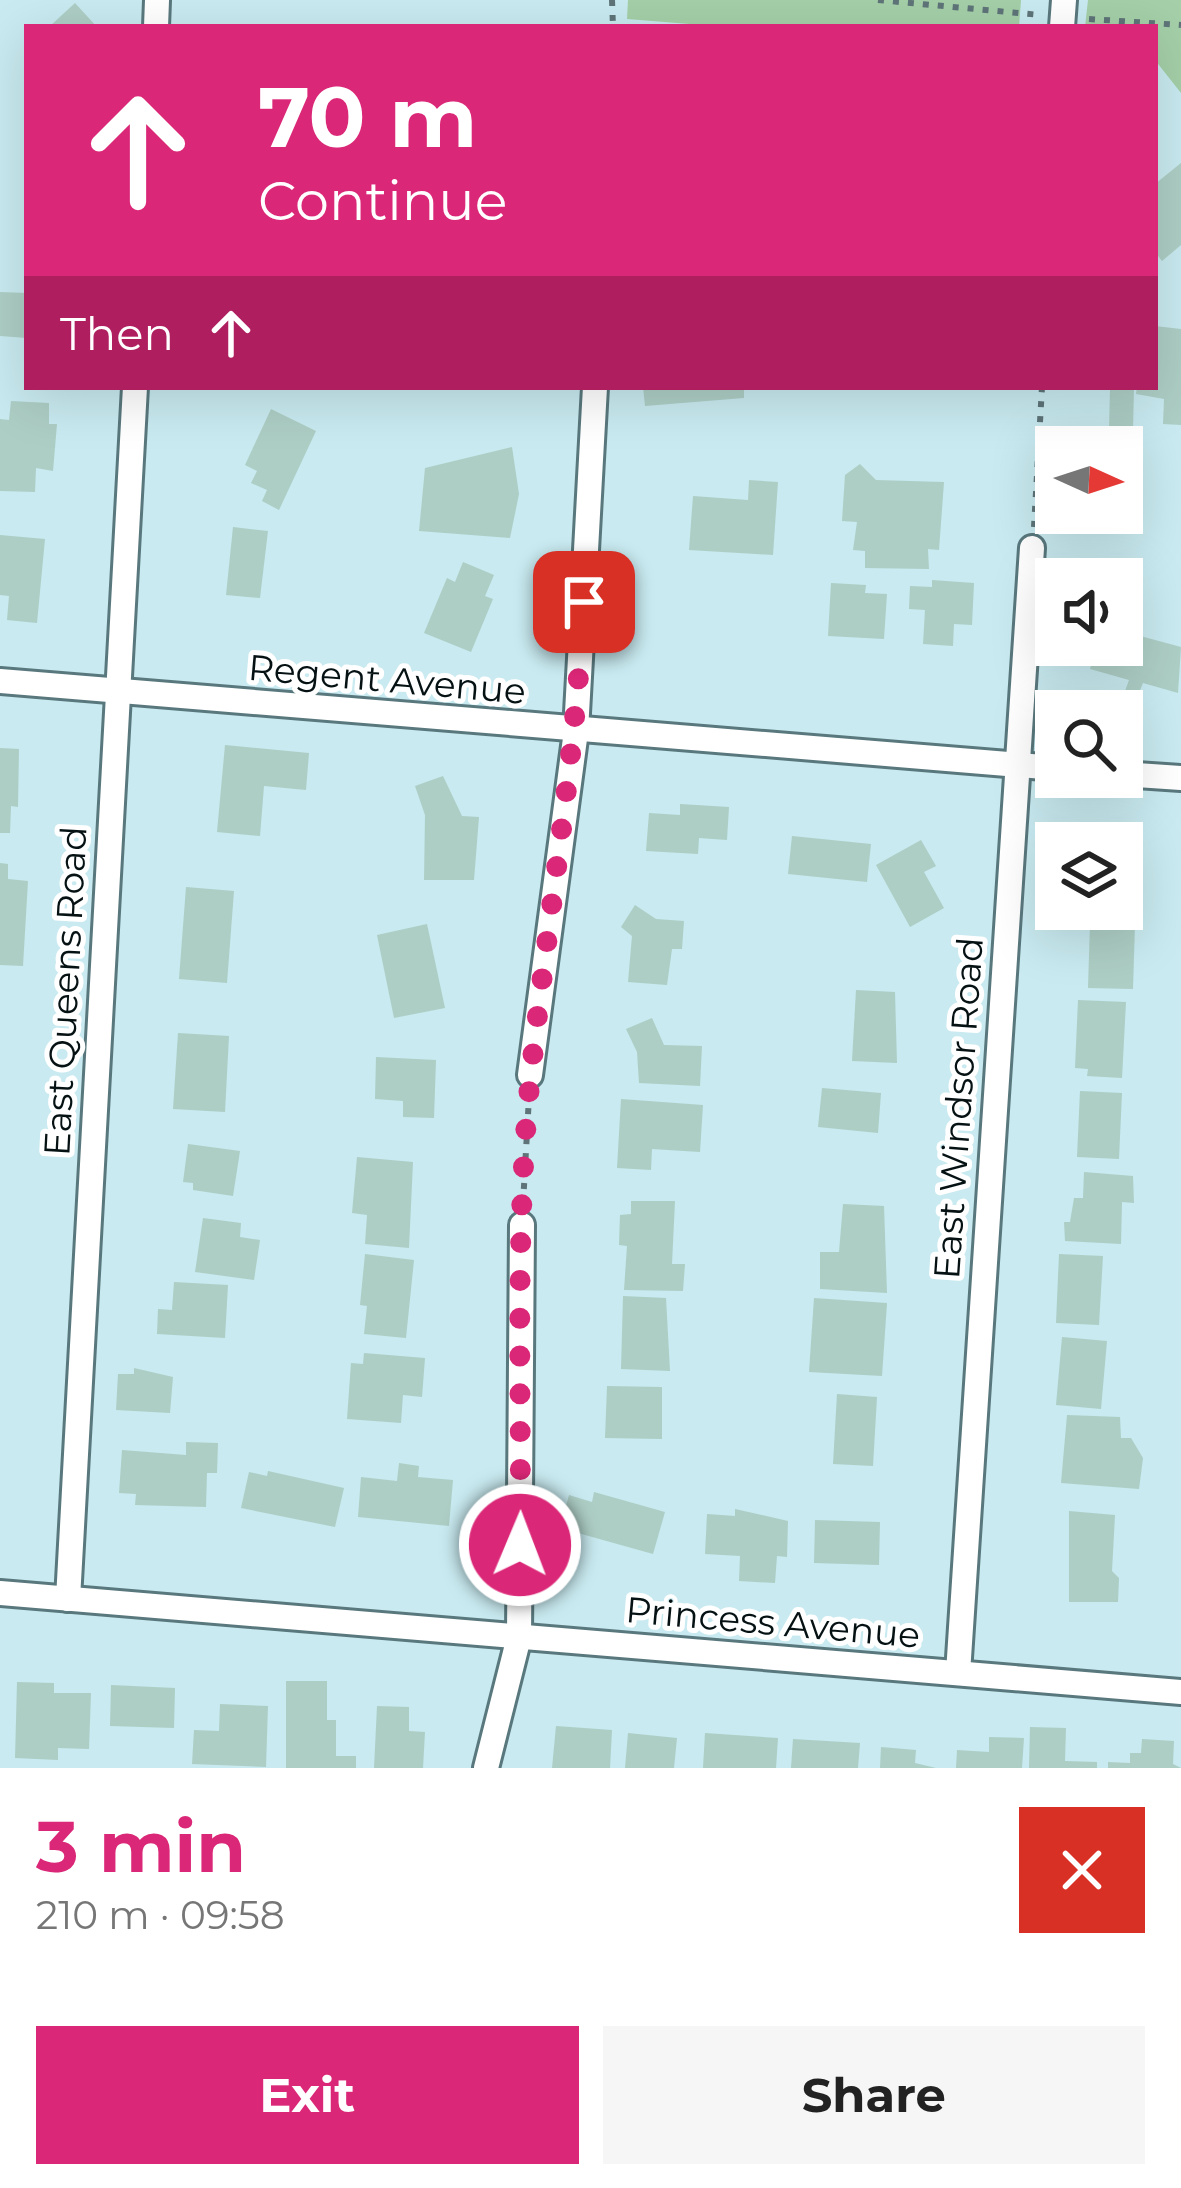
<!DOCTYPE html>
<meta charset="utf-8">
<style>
:root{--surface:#fff;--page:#f6f6f6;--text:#222;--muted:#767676;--accent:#db2777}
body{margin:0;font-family:Montserrat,sans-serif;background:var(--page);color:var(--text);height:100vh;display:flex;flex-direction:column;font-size:45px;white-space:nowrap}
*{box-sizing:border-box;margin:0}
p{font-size:39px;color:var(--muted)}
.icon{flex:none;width:66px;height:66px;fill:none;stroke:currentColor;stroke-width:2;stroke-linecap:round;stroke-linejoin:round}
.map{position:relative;height:1768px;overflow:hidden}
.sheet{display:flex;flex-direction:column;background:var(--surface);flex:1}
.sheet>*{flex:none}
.top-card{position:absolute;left:24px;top:24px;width:1134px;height:366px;border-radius:0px;box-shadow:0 12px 48px #0002;background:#db2777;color:#fff;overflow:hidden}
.needle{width:78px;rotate:93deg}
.controls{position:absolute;left:1035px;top:426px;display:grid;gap:24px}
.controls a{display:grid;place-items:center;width:108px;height:108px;border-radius:0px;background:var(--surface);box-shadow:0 12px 48px #0002;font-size:60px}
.pin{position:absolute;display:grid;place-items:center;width:102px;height:102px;color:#fff;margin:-51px;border-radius:24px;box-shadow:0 6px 18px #0006}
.me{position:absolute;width:132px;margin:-66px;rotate:1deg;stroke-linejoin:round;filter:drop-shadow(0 0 9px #0008)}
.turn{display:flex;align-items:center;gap:42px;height:252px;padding:0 36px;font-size:54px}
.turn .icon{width:156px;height:156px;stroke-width:2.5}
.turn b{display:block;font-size:84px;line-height:102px}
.then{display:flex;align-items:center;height:114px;padding:0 36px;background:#0003;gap:24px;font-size:45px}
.round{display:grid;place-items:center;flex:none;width:126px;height:126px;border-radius:0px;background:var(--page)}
.headline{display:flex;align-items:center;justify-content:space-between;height:204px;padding:0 36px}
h1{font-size:72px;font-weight:700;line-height:90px;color:var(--accent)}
.cta{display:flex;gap:24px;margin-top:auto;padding:24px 36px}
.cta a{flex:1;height:138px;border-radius:0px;background:var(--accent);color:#fff;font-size:48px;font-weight:700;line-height:138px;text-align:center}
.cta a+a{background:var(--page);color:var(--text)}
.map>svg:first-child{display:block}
.green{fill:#a4cfa8}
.building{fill:#adcec5}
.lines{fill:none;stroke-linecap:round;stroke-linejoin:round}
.street-casing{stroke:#59787d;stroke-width:30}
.path{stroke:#5e7478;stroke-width:6;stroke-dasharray:6 9;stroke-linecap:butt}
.street{stroke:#fff;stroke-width:24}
.route{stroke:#db2777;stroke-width:21;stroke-dasharray:0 37.8}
.labels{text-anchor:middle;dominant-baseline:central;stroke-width:10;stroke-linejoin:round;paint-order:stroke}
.street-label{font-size:36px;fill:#051113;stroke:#fff}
</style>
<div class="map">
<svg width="1181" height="1768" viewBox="0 0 1181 1768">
<rect width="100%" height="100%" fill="#c8eaf0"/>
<g class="green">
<path d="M628,0H1021L1019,27H727L627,19Z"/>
<path d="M1088,0H1181V93L1155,60V27H1085Z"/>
</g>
<g class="building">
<path d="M75,3L97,27H49Z"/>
<path d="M1181,163V245L1162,261L1155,252V184Z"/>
<path d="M0,292L27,293V338L0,336Z"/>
<path d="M1155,326L1181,329V425L1163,424L1164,399L1136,394L1137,387H1155Z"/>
<path d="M643,387H744V398L645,406Z"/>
<path d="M1110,387H1134L1133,431L1109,430Z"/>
<path d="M11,401L49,403V424H57L53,471L36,468L35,492L0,491V419L9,420Z"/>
<path d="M271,409L316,431L279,510L262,501L267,490L251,483L257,471L245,465Z"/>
<path d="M512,447L519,494L510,538L419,531L425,468Z"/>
<path d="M860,464L876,480L944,482L939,550L928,549L929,569L865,568V551L853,550L857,522L842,521L845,475Z"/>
<path d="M749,480L778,482L773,555L689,550L693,496L748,500Z"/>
<path d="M233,527L268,531L260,598L226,595Z"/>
<path d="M0,535L45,539L37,623L7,620L9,596L0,595Z"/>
<path d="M463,562L494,575L485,596L493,599L471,652L424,633L447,578L455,582Z"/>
<path d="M932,580L974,583L972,625L954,624L953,646L923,644L925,610L909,609L910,586L932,587Z"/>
<path d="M831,583L866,585L865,593L887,594L884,639L828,636Z"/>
<path d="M1122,631L1181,647L1178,693L1143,683L1138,695L1125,691L1129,680L1090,669L1096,645H1122Z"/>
<path d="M225,745L309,753L306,790L264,786L260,836L217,832Z"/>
<path d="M0,748L19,749L18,807L11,806L10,833H0Z"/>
<path d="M443,776L462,816L479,817L474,880H424L425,815L415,786Z"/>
<path d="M680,804L729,807L727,840L699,838L698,854L646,851L649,813L680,815Z"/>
<path d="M792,836L871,844L867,882L788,874Z"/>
<path d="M921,840L936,866L924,872L944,908L910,927L876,865Z"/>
<path d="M1122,842L1138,843L1135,885L1122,884Z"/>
<path d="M0,863L8,864V879L28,881L23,966L0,965Z"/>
<path d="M186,887L234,891L227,983L179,979Z"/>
<path d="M635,905L656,919L684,921L682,949H672L667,985L628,982L632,936L621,927Z"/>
<path d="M1090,923L1135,924L1133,989L1088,988Z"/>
<path d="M427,924L445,1008L394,1018L377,935Z"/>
<path d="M856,990L895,992L897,1063L852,1061Z"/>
<path d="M1078,1000L1126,1002L1122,1078L1087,1076L1088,1069L1075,1068Z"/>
<path d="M652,1018L664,1045L702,1046L700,1086L639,1083L637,1052L626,1029Z"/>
<path d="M178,1033L229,1036L225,1112L173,1109Z"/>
<path d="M376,1057L436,1060L434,1118L403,1117V1101L375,1099Z"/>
<path d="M822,1088L881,1093L878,1133L818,1127Z"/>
<path d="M1080,1091L1122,1093L1119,1159L1077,1157Z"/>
<path d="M621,1099L703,1105L700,1152L652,1149L651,1170L617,1168Z"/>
<path d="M188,1144L240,1151L233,1196L193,1190V1183L183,1182Z"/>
<path d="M357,1157L413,1162L409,1248L365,1244L367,1215L352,1213Z"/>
<path d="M1084,1172L1133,1176L1134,1203L1122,1202L1121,1244L1065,1241L1064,1222H1070L1074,1198H1083Z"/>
<path d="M631,1201H675L672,1264H685L683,1291L624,1290L627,1246L619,1245L620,1215L631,1214Z"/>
<path d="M843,1204L884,1206L887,1293L820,1289V1252H839Z"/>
<path d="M203,1218L241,1223L240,1237L260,1240L254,1280L195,1272Z"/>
<path d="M365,1254L414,1260L406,1338L364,1334L367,1306L360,1305Z"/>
<path d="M1059,1254L1103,1256L1099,1325L1056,1323Z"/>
<path d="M174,1282L228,1285L225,1338L157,1334L158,1309L172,1310Z"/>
<path d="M623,1296L666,1298L670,1371L621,1369Z"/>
<path d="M814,1298L887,1303L882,1376L809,1372Z"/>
<path d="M1062,1337L1107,1341L1101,1409L1056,1405Z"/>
<path d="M364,1353L425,1358L422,1397L403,1395L401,1423L347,1419L351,1363L363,1364Z"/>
<path d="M134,1368L173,1377L170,1413L116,1410L118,1374H134Z"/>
<path d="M607,1386L662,1387V1439L605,1438Z"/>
<path d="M837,1394L877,1397L873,1466L833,1464Z"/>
<path d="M1067,1415L1120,1417L1121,1438H1131L1143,1458L1139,1489L1061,1483Z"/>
<path d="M186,1442L218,1443L217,1473H207L206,1507L135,1505L136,1494L119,1493L122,1450L186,1455Z"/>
<path d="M399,1463L419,1466L418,1477L453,1480L449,1526L358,1517L361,1477L397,1481Z"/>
<path d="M268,1471L344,1488L335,1527L241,1508L249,1472L267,1476Z"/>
<path d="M594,1492L665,1512L653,1554L560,1528L569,1495L592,1502Z"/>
<path d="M735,1509L788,1521L787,1557L777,1556L775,1583L739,1581L740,1556L705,1554L707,1514L735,1516Z"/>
<path d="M1069,1511L1115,1515L1112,1571L1119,1578L1118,1602H1069Z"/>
<path d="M815,1520L880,1522L879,1565L814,1563Z"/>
<path d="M286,1681H327V1720H336V1756H356V1768H286Z"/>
<path d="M17,1682L54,1683V1693H91L89,1749L58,1748V1760L15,1758Z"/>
<path d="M111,1685L175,1688L174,1728L110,1726Z"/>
<path d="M220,1704L268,1706L266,1767L192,1764L194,1730L219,1731Z"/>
<path d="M377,1706L409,1707V1731L425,1732L423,1768H374Z"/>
<path d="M556,1726L612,1730L610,1768H552Z"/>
<path d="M1030,1727L1066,1728L1065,1761L1097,1762V1768H1029Z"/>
<path d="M628,1733L677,1738L674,1768H625Z"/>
<path d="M705,1733L778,1738L776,1768H703Z"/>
<path d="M989,1737L1024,1738L1022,1768H956L957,1750L989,1752Z"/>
<path d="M793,1739L860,1743L858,1768H791Z"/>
<path d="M1142,1739L1174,1741L1173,1764L1181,1768H1108V1762L1130,1763V1753H1141Z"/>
<path d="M881,1747L916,1750L915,1763L936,1768H880Z"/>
</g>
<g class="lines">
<g class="street-casing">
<g id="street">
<path d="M156,27L157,0"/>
<path d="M1062,27L1064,0"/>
<path d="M0,681L1056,768"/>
<path d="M1122,774L1181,778"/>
<path d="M530,1075L576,731L595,387"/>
<path d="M0,1593L1181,1692"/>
<path d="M68,1599L135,387"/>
<path d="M958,1673L1032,548"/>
<path d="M486,1768L519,1637L522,1225"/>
</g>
</g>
<g class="path">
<path d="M612,0L613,27"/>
<path d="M878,0L1040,15"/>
<path d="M1089,19L1181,25"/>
<path d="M1034,527L1042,387"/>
<path d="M523,1204L529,1097"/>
</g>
<use href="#street" class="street"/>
</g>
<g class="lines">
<path class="route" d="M520,1545C522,1388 514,1228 531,1072C548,915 575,760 584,602"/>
</g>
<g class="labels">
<g class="street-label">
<text transform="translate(387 679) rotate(5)">Regent Avenue</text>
<text transform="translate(65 991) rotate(-87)">East Queens Road</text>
<text transform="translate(958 1108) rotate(-86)">East Windsor Road</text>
<text transform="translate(773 1622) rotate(5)">Princess Avenue</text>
</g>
</g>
</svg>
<div class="controls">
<a><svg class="needle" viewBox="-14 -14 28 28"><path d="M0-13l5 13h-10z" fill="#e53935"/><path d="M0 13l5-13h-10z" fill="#767676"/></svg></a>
<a><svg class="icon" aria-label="sound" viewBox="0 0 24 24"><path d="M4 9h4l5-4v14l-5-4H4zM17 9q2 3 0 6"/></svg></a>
<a><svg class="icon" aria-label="search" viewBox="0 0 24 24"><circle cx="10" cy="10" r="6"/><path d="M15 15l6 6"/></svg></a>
<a><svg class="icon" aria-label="layers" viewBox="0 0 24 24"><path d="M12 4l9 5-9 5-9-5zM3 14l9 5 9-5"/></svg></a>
</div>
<div class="pin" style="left:584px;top:602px;background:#d93025"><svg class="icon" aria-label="arrive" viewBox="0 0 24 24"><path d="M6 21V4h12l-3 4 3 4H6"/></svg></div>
<svg class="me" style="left:520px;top:1545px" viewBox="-20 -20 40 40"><circle r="17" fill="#db2777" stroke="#fff" stroke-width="3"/><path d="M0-11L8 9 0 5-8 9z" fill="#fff"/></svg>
<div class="top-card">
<div class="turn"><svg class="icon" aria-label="ahead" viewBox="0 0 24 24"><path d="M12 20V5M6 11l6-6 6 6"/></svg><div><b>70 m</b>Continue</div></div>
<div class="then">Then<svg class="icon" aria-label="ahead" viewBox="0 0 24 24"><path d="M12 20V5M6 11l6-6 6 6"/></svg></div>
</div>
</div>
<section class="sheet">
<div class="headline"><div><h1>3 min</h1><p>210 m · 09:58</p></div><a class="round" style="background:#d93025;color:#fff"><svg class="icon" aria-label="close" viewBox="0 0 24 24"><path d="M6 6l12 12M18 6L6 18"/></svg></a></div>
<div class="cta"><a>Exit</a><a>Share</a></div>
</section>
